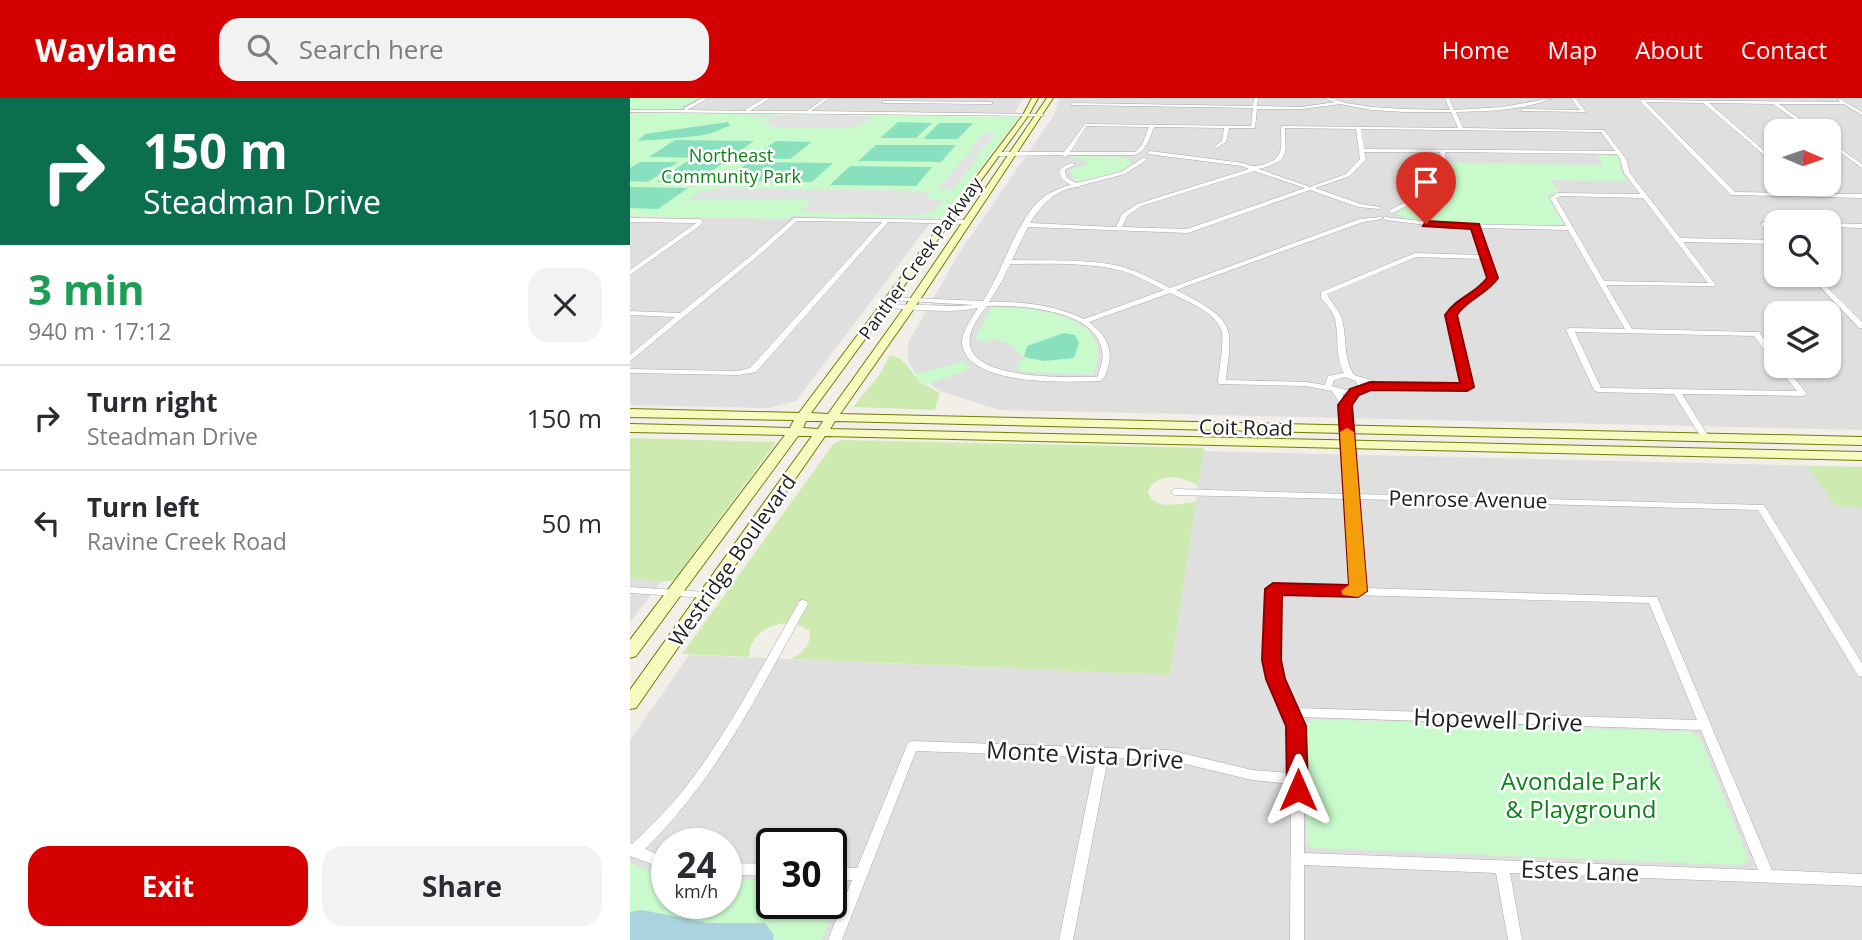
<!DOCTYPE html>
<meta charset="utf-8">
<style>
:root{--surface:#fff;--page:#f2f2f3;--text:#2b2b33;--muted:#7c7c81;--line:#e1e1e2;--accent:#d40000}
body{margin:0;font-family:"Open Sans",sans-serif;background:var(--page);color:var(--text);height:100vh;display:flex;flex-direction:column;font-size:26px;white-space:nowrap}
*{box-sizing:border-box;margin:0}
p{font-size:23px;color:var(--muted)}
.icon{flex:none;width:38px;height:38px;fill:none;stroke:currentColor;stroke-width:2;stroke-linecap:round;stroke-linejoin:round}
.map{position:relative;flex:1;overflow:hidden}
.sheet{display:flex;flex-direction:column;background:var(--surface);width:630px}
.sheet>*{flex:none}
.banner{background:#0b6e4f;color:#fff;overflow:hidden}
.needle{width:46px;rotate:92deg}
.fabs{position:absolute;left:1134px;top:21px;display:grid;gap:14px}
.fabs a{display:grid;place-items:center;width:77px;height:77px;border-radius:14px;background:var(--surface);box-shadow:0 2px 5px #0004;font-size:35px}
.speed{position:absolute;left:21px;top:730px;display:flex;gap:14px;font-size:35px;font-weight:700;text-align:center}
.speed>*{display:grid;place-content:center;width:91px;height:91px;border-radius:50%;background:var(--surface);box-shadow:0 2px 5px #0004;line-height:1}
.speed small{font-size:18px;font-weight:400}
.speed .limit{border:4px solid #111;border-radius:10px;background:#fff;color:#111}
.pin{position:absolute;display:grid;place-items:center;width:60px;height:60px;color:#fff;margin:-72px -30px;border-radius:50% 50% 50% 0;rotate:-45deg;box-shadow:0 0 7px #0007}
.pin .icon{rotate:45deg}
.me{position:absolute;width:77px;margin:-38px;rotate:0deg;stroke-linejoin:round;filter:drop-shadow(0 0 5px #0008)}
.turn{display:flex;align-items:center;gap:24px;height:147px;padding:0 28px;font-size:32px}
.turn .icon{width:91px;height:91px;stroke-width:2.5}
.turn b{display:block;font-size:49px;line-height:60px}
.round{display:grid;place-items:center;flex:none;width:74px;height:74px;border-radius:21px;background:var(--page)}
.head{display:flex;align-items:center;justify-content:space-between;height:119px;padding:0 28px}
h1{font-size:42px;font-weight:700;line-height:52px;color:#1e9e55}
.action{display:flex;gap:14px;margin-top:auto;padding:14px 28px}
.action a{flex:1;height:80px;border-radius:21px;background:var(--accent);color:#fff;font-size:28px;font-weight:700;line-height:80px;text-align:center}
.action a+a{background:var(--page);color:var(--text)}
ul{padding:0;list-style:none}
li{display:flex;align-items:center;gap:21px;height:105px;padding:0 28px;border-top:2px solid var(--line)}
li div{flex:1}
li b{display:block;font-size:26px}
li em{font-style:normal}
header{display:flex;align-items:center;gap:42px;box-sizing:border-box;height:98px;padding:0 35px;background:var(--accent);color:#fff}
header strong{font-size:33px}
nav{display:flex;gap:38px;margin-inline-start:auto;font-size:24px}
.search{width:490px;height:63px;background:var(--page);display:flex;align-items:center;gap:18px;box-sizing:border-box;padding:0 24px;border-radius:21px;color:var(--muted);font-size:26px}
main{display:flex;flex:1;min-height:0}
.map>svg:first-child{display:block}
.residential{fill:#e0dfdf;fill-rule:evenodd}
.grass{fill:#cdebb0}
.park{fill:#c8facc}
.pitch{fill:#88e0be}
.parking{fill:#e2e2e2}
.water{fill:#aad3df}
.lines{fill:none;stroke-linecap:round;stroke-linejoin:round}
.minor-casing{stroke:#a9a9a9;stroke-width:1}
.secondary-casing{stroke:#707d05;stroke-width:2}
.minor{fill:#fff;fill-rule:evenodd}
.secondary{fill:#f7fabf;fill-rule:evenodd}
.route{fill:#d40000;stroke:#8a0000;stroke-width:2}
.slow{fill:#f59e0b}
.labels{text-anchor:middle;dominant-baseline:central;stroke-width:5;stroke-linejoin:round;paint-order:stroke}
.far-park-label{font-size:18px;fill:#0c8416;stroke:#fff}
.far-street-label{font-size:18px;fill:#222;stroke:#fff}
.street-label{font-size:21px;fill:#222;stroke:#fff}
.near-street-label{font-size:24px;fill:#222;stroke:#fff}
.near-park-label{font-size:24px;fill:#0c8416;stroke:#fff}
</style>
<header>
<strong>Waylane</strong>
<div class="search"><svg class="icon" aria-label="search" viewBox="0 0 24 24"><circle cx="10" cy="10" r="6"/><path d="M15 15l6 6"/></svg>Search here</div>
<nav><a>Home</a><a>Map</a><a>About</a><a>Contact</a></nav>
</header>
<main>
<section class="sheet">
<div class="banner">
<div class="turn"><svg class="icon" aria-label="right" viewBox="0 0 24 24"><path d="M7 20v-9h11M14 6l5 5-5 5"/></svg><div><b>150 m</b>Steadman Drive</div></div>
</div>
<div class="head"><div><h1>3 min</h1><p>940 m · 17:12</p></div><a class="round"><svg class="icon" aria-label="close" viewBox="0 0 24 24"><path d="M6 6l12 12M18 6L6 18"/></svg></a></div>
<ul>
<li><svg class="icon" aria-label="right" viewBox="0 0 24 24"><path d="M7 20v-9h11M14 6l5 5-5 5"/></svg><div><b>Turn right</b><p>Steadman Drive</p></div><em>150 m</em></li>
<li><svg class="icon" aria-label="left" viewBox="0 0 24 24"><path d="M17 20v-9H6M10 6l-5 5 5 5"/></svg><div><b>Turn left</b><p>Ravine Creek Road</p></div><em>50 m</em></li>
</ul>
<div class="action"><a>Exit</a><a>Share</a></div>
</section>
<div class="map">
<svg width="1232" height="842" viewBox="0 0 1232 842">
<rect width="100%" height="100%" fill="#f2efe9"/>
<g class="residential">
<path d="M0,0H393L383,18L0,15Z"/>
<path d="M429,0H1232V332L370,312L312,294L285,275L278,263V245L328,157L424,17ZM1146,33H1199V86H1146ZM1146,124H1199V177H1146ZM1146,215H1199V268H1146Z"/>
<path d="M0,118L158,121L161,118L304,120L166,303L138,310L0,307Z"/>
<path d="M573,353L1232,369V842H0V642L59,557L540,577ZM37,746H96V805H37ZM142,746H201V805H142Z"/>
<path d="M0,480L31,484L0,524Z"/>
</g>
<g class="grass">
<path d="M260,257L271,261L291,285L310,295L305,312L223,309L250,276Z"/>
<path d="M0,340L146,344L44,482L31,484L0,480Z"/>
<path d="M213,342L574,350L568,388C553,378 528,373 518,393C523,414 550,405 566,404L540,577L161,561C174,553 180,549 180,533C158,516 119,529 119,559L52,556L204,345Z"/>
<path d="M1177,368L1232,369V409L1205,408Z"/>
</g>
<g class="park">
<path d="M0,0H69L45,12L0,11Z"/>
<path d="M0,15L389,19L313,118L304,120L162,118L158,121L0,118Z"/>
<path d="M967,56L988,58L991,74L998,83L921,82L929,94L917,98L934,126L930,128C889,127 801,134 767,116V111C787,102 816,91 819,65L973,67Z"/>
<path d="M439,58L490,59L502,63C495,77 460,86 445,83L439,72L460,65Z"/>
<path d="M361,210C401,208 490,217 463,276L389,274L386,264L395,261L379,246L365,241L356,244L345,241Z"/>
<path d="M333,263L342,270L296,287L284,277Z"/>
<path d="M684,621L1061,634L1071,642L1119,762L1112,767L681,750L677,743L676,626Z"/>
<path d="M0,764L15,772L37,776V805H96V781L142,783V805H201V783L211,795L192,842H0Z"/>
</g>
<g class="pitch">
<path d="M98,24L100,28C91,30 88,33 79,36C72,38 12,44 8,42L15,36Z"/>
<path d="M268,24L302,25L286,40H250Z"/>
<path d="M309,25H343L328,41H293Z"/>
<path d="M45,42L124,43L100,60L19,59Z"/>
<path d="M146,43L182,44L160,61L123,60Z"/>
<path d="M246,47H326L311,64L228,63Z"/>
<path d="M10,64H48L18,84L0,83V70Z"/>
<path d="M56,64L93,65L66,84H27Z"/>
<path d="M119,64L203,65L182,84L94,82Z"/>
<path d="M220,68L302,69L286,88L200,87Z"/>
<path d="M0,89L58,90L28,111L0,110Z"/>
<path d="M434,235L445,237L449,245L444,260L414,263L394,259L397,248Z"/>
</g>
<g class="parking">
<path d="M125,17L230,18L242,20L232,27L217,30L144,29L134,26L142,20H115Z"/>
<path d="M353,36H367L345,58L349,59L342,67H338L342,68L331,81H326L330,82L323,92L307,91L315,82H320L316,81L327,68H331L327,67L343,53L339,52Z"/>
<path d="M90,90L301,93L297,98L300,101H315L304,113L284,118L170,114L183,101L58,102L69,94Z"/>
</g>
<path class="water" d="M12,812L78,825H135L144,837L143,842H0V814Z"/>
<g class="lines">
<g class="minor-casing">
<g id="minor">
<path d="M73,0H78L57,12L116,13V11L135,0H140L120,13H177L195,0H200L181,13L412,16L414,17L412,18L0,14V12H55L54,10Z"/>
<path d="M624,0H628L627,8L672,9L705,4L694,0H700L716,5L742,9L774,11L820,12L815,0H819L824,12L873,9L922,0C893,13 857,13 826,14L833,30L974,32L996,61L1000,75L1050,140L1146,142V146L1053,144L1085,186V188L976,187L1002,231L1126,234H1129L1146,257V264H1143L1124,238L945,234L971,290L1167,293L1147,268H1155L1177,296L1173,298L1052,296L1079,339L1075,342L1071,339L1044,296L968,294L964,292L936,232L940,230L995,231L938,132L849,130L865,180C854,198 832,201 824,220L841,289L837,291L751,289L735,286V291L719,297L712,296L719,307L726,396L1134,407L1232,565V579L1228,578L1128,412L726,401L733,490L1027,499L1142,772L1232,776V788L880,775L892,842H878L866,775L674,767V842H660L661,686L622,682L539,662L478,660L443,842H429L466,659L286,653L212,842H198L222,782L201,781V769L227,770L278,645L282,643L539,652L622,672L661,675L662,644L659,622L636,567L638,491L643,488L723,490L717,401L545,397L540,394L545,391L717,396L711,307L702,293L676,288L589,286L588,284C589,273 594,243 592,234C587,214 556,203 540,195L459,224C474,236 484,249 478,269C476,276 475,280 470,283C439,284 336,289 332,245C332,233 342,220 348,210C322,216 283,211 255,210L252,208L255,206L326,208L345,207L258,202V200L260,199L353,203C373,174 387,118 415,98C423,93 432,89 441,87L433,82L429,75L431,70L441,65L446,66L435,72V75L437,80L446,85L491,74L513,60L518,61L495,76L449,88V89C426,90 411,107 400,125L486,129L492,116L507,106L619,71L612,68L518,56V54L520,53L613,65C623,69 624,69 635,66C655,60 651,47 651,29L653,28L828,30L821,14H774L742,12L710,6L672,11H627L625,30H599L596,44L586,50L584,49L592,43L594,30L524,29C519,41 517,53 504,57H438L435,59L432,57L367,58L364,56L367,54H434L455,26L621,28L623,10L441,7L443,5L623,8ZM456,28L519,29L512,47L505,54H440ZM655,30L726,31L730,61L716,76L680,89L629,71C659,62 656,60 655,30ZM731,31L971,34L985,53L734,51ZM734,54H810C816,89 785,98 760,112L759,113L762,115C789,103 821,89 815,54L987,56L990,61L994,75L1010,96L927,95L920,100L936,128L820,126L754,119L753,120L756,122L820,130H843L851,157L785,155L691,194V200C696,206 701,211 704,218C710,237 704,257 714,275L698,278L695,287L676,284L596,282C597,268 601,251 599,237C597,215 563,201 546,192L733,124L752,121V119L730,121L540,190C523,181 504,171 485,167C451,161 416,163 382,162L398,129L558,135L680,92L728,109L750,111V109L731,106L685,90L720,78L736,61ZM624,73L675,90L557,131L492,129L497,118L511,108ZM930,98L1013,100L1078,185L974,183L926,100ZM786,159L853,161L859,180C847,198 826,199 816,220L832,287L751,285L724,277C713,259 717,240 712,221C709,211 701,205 697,196ZM380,166C414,166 450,164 484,171C501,174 518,184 534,192L454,221C425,207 391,203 359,204L372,183ZM357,208C389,207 465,211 472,252C474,261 470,271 467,279C426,279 292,284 357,208ZM714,279L726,283L728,288L716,292L702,288L704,282ZM648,495L1019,505L1067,622L666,610L648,567ZM670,619L1071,632L1128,772L674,755V644Z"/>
<path d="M941,0H945L956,14L892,13L890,12L892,11L950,12Z"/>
<path d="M1210,1L1232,14V17L1214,6H1149L1186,33H1181L1143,6L1079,5L1146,63V67L1073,5L1016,4L1105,94L1232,96V100L1101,97L1010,3L1012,2L1210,4L1208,2Z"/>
<path d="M254,3L361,4L363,5L361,6L252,5Z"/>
<path d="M1199,43L1232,66V70L1199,46Z"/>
<path d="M0,120L70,121L73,123L71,127L0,177V172L66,125L0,124Z"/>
<path d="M164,120L336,122L339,124L336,126L258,124L126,274L108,277L0,275V271L108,273L120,270L252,124L167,123L128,158L0,263V257L45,219L0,217V213L50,215L123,156Z"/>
<path d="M1134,124L1146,136V141L1144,140L1132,127L1131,126Z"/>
<path d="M1199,125L1232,126V130L1199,129Z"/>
<path d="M1179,177H1185L1232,224V230H1229Z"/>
<path d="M0,489L77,494L81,495L82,497L81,499L77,500L0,495Z"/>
<path d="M173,502L177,503L178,506C130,592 87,681 15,751L37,760V772L0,758V745L2,746C19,730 36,713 51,695C97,637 131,570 168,506L169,503Z"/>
<path d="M96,765L142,766V778L96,777Z"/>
</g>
</g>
<g class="secondary-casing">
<path id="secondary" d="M402,0H408L398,18L181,315L198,316L276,207L417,0H423L285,209L210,316L1232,339V347L205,323L200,331L1232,354V362L195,338L6,610L0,611V592L182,338H168L6,558L0,560V542L155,337L0,334V326L160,330L164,322L0,319V311L169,315L393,17ZM176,323H193L188,331L173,330Z"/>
</g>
<use href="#minor" class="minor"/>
<use href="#secondary" class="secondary"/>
</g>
<path class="route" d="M796,123L849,126L868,180C856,197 836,202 827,217L844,289L837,293L741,292L729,297L722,307L737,493L728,499L652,497L651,562L655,581L676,628L678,692L675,699L668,701L660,699L657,692L656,628L636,581L632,562L635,491L643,485L719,487L708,307L720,291L740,284L830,285L815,217C826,200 845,196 857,180L841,131L793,128Z"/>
<path class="slow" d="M717,330L724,334L737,493L728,499L713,497L711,493L719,487L710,334Z"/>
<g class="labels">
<g class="far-park-label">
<text x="101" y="57">Northeast<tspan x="101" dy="21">Community Park</tspan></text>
</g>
<g class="far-street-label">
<text transform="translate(290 160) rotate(-54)">Panther Creek Parkway</text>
</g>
<g class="street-label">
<text transform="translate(616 329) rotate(1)">Coit Road</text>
<text transform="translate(838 401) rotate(1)">Penrose Avenue</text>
<text transform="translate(102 462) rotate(-55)">Westridge Boulevard</text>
</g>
<g class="near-street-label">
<text transform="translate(868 621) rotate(2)">Hopewell Drive</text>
<text transform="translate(455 656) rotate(3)">Monte Vista Drive</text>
<text transform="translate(950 772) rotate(2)">Estes Lane</text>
</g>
<g class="near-park-label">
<text x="951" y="682">Avondale Park<tspan x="951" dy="28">&amp; Playground</tspan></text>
</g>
</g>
</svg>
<div class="fabs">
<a><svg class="needle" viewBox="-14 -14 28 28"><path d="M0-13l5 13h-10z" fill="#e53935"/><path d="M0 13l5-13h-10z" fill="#7c7c81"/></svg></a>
<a><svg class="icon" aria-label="search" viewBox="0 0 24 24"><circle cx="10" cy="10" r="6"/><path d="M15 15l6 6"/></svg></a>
<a><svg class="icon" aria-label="layers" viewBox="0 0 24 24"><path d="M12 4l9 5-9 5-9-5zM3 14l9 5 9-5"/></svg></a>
</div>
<div class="speed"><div>24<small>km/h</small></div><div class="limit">30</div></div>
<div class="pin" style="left:796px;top:126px;background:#d93025"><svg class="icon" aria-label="arrive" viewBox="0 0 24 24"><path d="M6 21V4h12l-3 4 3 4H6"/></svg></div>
<svg class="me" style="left:668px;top:692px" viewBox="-20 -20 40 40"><path d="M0-17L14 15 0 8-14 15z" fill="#d40000" stroke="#fff" stroke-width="4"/></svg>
</div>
</main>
